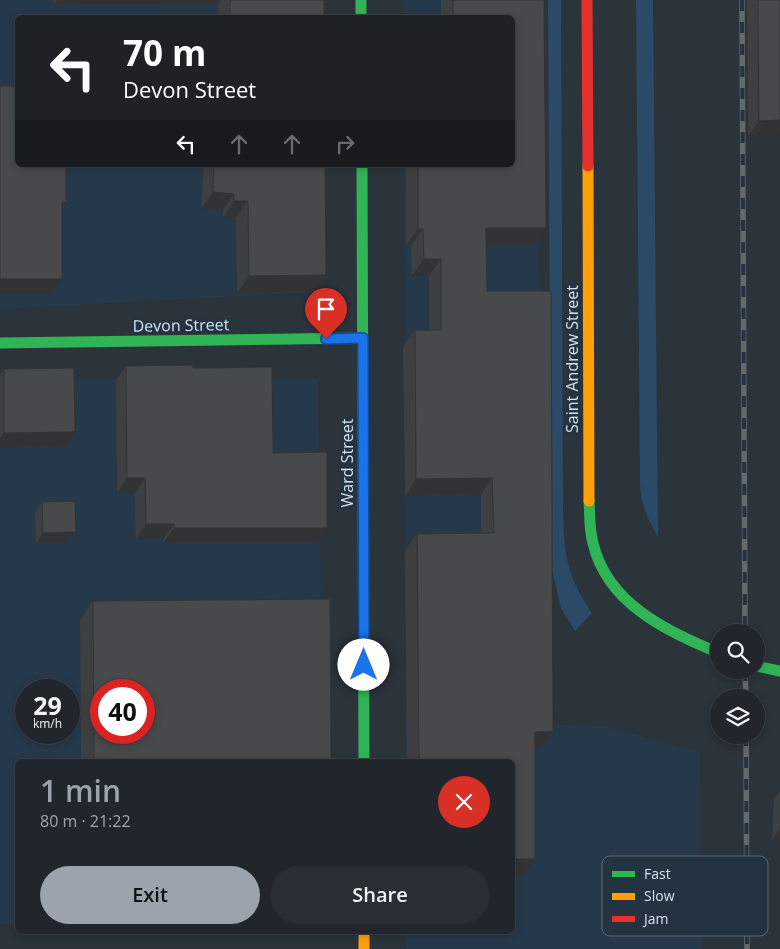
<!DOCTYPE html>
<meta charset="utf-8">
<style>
:root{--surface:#20262c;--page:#282e34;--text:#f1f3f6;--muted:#a2a5a9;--line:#3d4348;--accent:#9ba4ad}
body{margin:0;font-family:"Open Sans",sans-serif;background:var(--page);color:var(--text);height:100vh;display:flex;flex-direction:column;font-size:19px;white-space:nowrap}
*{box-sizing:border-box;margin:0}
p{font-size:16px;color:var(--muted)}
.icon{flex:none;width:28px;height:28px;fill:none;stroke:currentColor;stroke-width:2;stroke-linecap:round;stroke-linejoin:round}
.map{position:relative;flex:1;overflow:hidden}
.panel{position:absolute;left:15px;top:759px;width:500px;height:175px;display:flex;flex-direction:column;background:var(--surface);border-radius:8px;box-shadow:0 2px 8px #0003,0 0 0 1px var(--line)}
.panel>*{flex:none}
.top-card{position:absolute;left:15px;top:15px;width:500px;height:152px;border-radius:8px;box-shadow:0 2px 8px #0003,0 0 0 1px var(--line);background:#202124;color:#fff;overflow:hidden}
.buttons{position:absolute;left:710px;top:624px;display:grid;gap:10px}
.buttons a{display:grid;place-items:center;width:55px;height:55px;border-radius:50%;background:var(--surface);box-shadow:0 2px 8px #0003,0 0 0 1px var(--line);font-size:25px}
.speed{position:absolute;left:15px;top:679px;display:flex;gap:10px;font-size:25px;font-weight:700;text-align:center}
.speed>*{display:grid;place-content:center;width:65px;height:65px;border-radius:50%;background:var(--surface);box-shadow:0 2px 8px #0003,0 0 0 1px var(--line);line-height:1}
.speed small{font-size:12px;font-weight:400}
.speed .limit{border:8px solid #d22;background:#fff;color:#111}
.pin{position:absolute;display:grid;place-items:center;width:42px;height:42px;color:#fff;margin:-51px -21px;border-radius:50% 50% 50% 0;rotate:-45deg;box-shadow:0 0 5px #0007}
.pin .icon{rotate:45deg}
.me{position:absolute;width:55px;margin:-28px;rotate:0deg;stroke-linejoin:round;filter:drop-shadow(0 0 4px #0008)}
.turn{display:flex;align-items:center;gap:18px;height:105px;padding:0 25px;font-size:22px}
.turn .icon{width:65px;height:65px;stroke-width:2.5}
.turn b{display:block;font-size:35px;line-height:42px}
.lanes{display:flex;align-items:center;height:48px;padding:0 25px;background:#0003;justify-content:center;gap:25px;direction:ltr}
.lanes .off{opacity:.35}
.round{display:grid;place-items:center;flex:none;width:52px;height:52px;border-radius:26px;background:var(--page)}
.overview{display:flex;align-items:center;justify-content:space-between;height:85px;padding:0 25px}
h1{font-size:30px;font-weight:600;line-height:38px;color:var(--accent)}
.cta{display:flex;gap:10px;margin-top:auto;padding:10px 25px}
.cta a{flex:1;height:58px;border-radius:30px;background:var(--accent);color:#111;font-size:20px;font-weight:600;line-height:58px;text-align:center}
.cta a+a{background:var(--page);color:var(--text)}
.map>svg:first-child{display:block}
.built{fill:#26394b;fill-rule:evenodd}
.green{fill:#2b4a68}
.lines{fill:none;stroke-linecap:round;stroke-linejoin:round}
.fast{stroke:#30b455;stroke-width:11}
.slow{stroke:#ff9f0a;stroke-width:11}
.jam{stroke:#e5322d;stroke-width:11}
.rail-casing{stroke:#64696c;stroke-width:5.5}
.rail{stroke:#243342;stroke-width:4;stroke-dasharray:11;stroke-linecap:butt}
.wall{fill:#3e3f40}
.shaded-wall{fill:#323334}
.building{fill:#48494b;stroke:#323334;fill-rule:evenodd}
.route-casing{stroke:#114b97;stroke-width:12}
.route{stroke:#1a73e8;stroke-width:9}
.labels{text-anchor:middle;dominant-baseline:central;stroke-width:5;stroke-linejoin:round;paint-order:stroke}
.street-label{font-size:16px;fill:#d7e1eb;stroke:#243342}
.key{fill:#243342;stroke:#5a6775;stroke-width:1}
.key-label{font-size:14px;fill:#d7e1eb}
</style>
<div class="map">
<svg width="780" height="949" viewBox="0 0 780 949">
<rect width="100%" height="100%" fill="#2b333b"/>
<g class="built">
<path d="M0,0H316V17L18,18V165H316V292L0,309Z"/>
<path d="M404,0H537L542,724L603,726L700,752L701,949H406V931H512V761H406L404,165H512V18L404,17Z"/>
<path d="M318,379L323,761H18L17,924H0V380ZM26,690H69V732H26ZM101,690H144V732H101Z"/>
</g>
<g class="green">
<path d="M548,0H561L563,510C564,555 566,574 592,613L575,631L561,608L551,565Z"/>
<path d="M636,0H653L658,537C647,518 641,505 640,483Z"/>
</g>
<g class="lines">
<g class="fast">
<path d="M361,0V18"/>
<path d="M362,165L364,761"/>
<path d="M0,343L363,338"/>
<path d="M589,501C590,515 589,529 593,543C607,604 667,631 719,653"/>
<path d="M756,666L780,671"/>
</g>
<g class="slow">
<path d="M588,166L589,501"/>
<path d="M364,931V949"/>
</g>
<path class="jam" d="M587,0L588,166"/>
<g class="rail-casing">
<g id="rail">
<path d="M742,0L745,632"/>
<path d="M745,670L746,698"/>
<path d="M746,735L747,949"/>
</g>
</g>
<use href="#rail" class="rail"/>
</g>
<g class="wall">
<path d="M54,0H324V18H218V5L54,4Z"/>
<path d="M441,0H544L535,245H486L487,291L553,731L541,748H535L523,876L512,761H407L405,551L417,534L481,533V495L405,496L403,347L415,330H429V276H412L411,245H406V165H512V18H441Z"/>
<path d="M747,0H780V135L748,136Z"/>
<path d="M204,165H325L326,275L315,291L237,293L236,218H223V210L201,209Z"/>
<path d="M126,366L193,368L273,453L317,543H163V539H136L135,493H117L116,380Z"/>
<path d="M4,369L75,432L65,447L0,448V375Z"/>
<path d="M42,502L76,532L68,542L36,543L35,513Z"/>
<path d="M93,601L331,761H81L80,620Z"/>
<path d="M780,791V841L772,840L774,800Z"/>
</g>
<g class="shaded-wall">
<path d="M57,0H221L218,5L54,4Z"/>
<path d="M780,120V135L748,136L759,121Z"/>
<path d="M213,192L234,194L223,210L201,209Z"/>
<path d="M234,201H248L236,218H223Z"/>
<path d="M62,202H66L56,217Z"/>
<path d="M486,228H546L535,245H474Z"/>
<path d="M418,229H423L411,245H406Z"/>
<path d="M424,259H441L429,276H412Z"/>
<path d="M326,275L315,291L237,293L249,276Z"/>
<path d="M0,279H62L52,294H0Z"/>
<path d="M75,432L65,447L0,448V439L4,433Z"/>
<path d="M127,478H145L135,493H117Z"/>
<path d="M492,478L481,495L405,496L416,479Z"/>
<path d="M146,524H174L163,539H136Z"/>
<path d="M174,528H327L317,543H163Z"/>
<path d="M76,532L68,542L36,543L43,533Z"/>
<path d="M553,731L541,748H523L535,732Z"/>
<path d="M779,830H780V841L772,840Z"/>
<path d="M512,859H535L523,876H512Z"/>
</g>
<g class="building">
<rect x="230" y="0" width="94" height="18"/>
<path d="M453,0H544L546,228H486L487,291H551L553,731L535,732V859H512V761H419L417,534L494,533L492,478L416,479L415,330H441V259H424L423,229H418V165H512V18H453Z"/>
<path d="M758,0H780V120L759,121Z"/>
<path d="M0,86H18V165H66V202H62V279H0Z"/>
<path d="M214,165H325L326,275L249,276L248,201H234V194L213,192Z"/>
<path d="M193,365V368L272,367L273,453L327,452V528H174V524H146L145,478H127L126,366Z"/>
<path d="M74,368L75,432L4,433V369Z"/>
<path d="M75,501L76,532L43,533L42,502Z"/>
<path d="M330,599L331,761H94L93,601ZM101,690H144V732H101Z"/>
</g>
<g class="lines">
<g class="route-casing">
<path id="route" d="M326,339L363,338L364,665"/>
</g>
<use href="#route" class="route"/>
</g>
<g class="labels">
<g class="street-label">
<text transform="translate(181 325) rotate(-1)">Devon Street</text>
<text transform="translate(572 359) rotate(-90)">Saint Andrew Street</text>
<text transform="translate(347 463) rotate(-90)">Ward Street</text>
</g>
</g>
<rect x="602" y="856" width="166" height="80" rx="8" class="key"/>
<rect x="612" y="871" width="23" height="6" fill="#30b455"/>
<rect x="612" y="893" width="23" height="7" fill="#ff9f0a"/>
<rect x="612" y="916" width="23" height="6" fill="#e5322d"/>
<g class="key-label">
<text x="644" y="879">Fast</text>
<text x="644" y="901">Slow</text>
<text x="644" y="924">Jam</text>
</g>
</svg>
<div class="buttons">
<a><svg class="icon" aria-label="search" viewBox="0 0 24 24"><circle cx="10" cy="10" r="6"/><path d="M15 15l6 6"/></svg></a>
<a><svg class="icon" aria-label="layers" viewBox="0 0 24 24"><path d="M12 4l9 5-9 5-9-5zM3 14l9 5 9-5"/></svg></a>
</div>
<div class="speed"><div>29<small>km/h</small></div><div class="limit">40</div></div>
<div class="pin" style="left:326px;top:339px;background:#d93025"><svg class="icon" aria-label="arrive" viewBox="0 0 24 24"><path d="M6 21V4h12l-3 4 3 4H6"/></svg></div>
<svg class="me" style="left:364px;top:665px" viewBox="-20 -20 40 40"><circle r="19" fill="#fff"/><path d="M0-13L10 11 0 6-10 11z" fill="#1a73e8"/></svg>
<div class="top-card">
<div class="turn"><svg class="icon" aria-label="left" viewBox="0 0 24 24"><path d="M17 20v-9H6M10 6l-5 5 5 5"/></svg><div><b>70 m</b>Devon Street</div></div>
<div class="lanes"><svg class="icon" aria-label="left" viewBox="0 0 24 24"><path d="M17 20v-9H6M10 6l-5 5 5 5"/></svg><svg class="icon off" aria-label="ahead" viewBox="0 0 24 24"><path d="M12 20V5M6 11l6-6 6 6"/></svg><svg class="icon off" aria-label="ahead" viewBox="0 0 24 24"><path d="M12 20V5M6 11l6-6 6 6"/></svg><svg class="icon off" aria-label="right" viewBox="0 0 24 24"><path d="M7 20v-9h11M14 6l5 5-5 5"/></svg></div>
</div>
<section class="panel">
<div class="overview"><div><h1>1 min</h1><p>80 m · 21:22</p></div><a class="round" style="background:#d93025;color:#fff"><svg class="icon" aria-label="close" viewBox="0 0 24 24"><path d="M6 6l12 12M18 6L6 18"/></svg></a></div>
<div class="cta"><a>Exit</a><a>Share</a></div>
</section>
</div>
